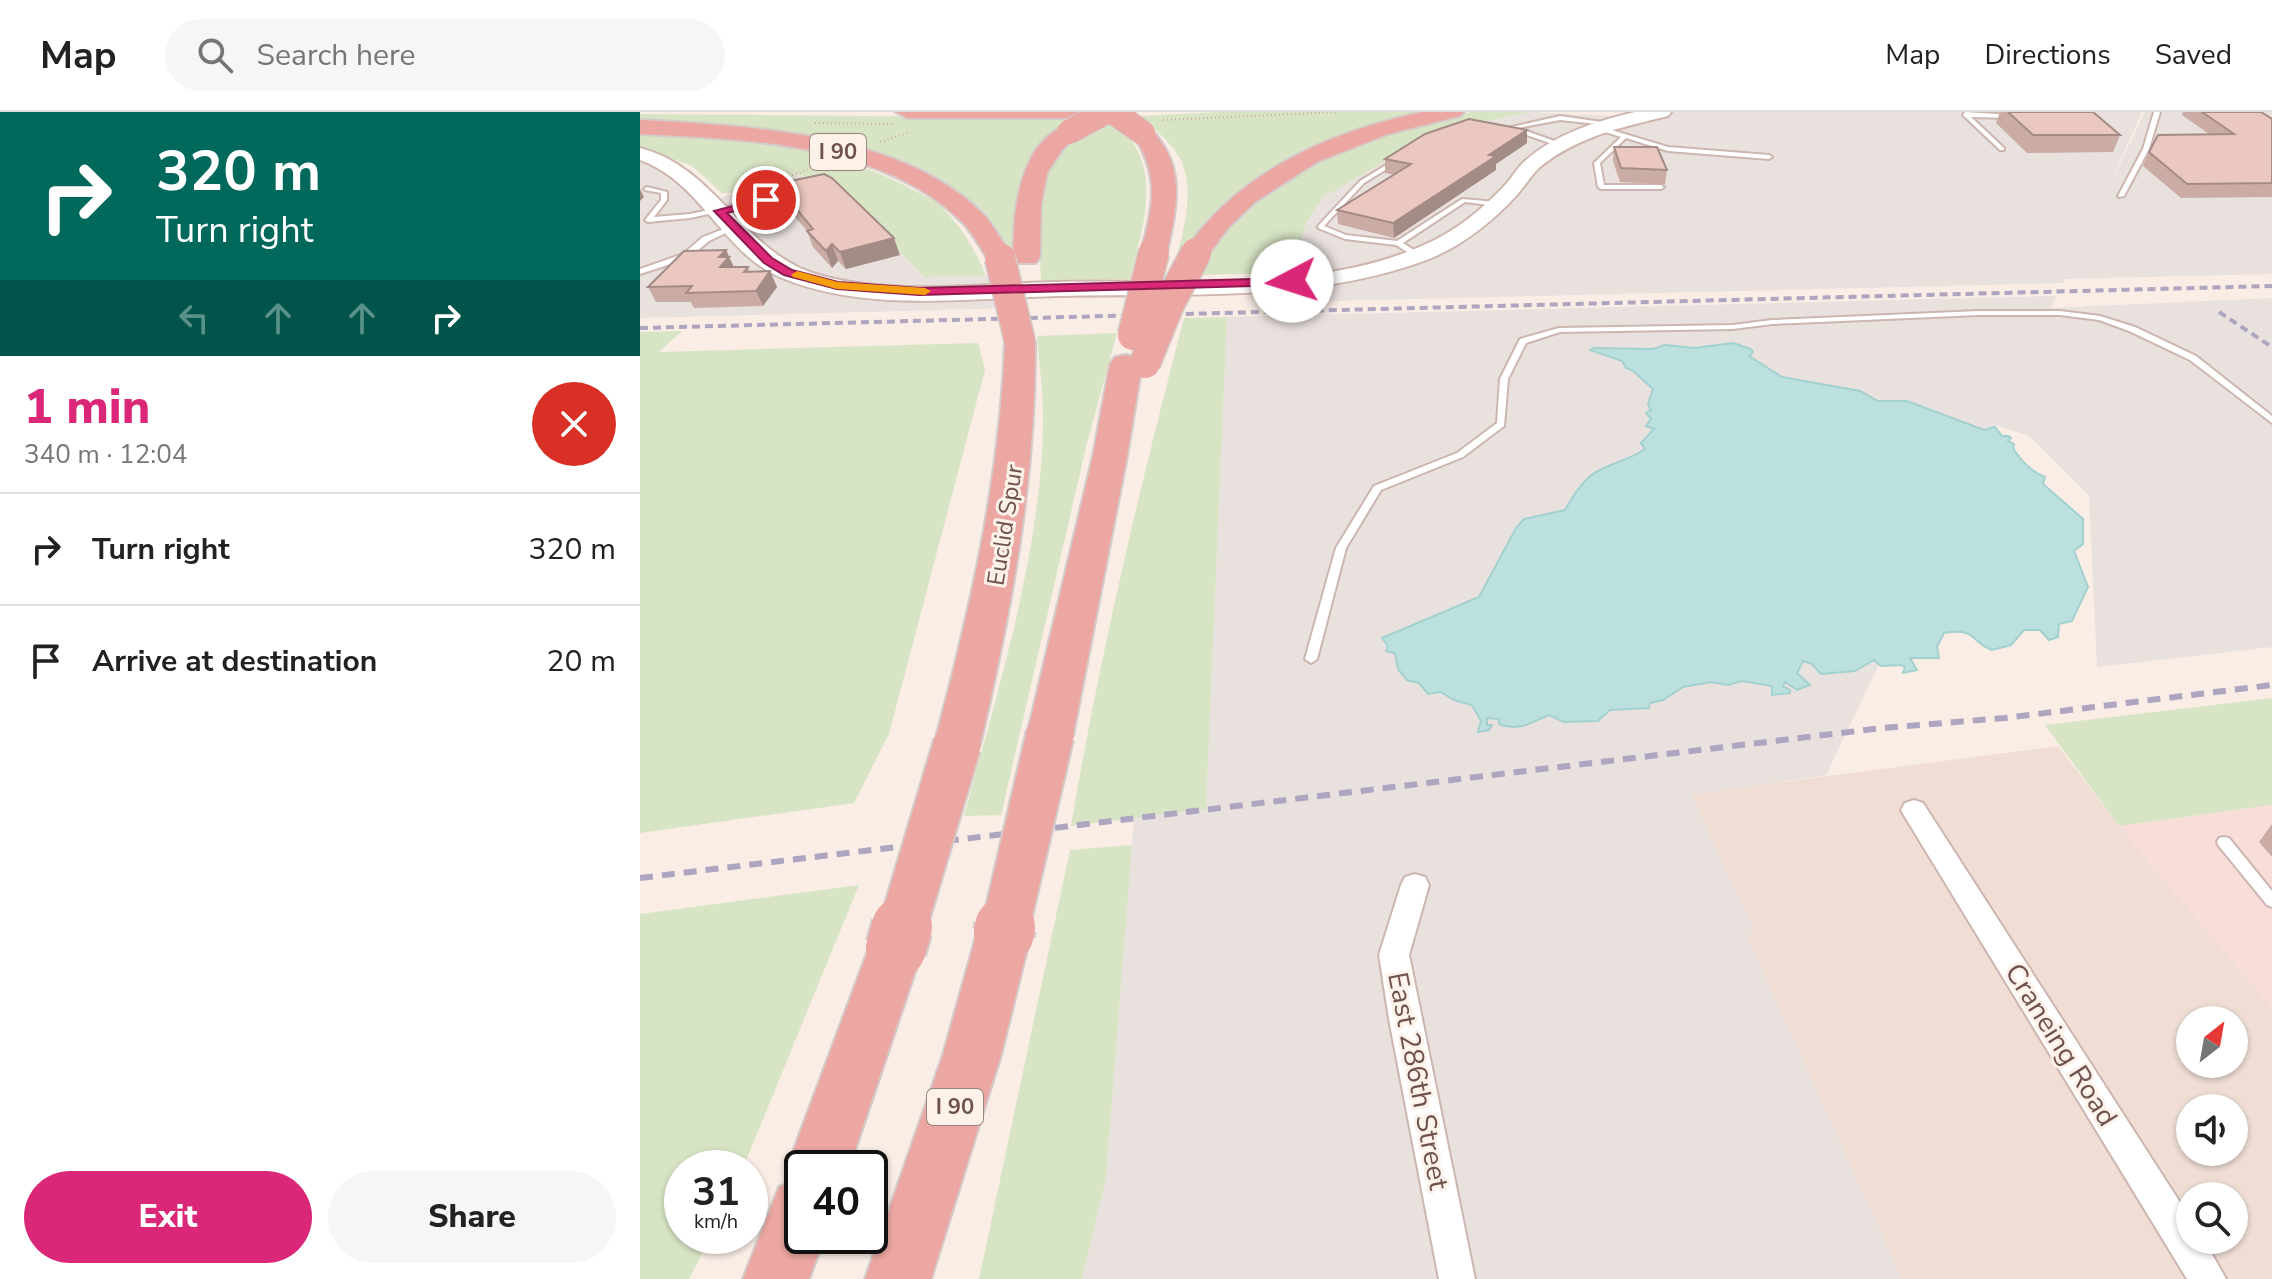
<!DOCTYPE html>
<meta charset="utf-8">
<style>
:root{--surface:#fff;--page:#f6f6f6;--text:#222;--muted:#767676;--line:#e0e0e0;--accent:#db2777}
body{margin:0;font-family:"Nunito Sans",sans-serif;background:var(--page);color:var(--text);height:100vh;display:flex;flex-direction:column;font-size:30px;white-space:nowrap}
*{box-sizing:border-box;margin:0}
p{font-size:26px;color:var(--muted)}
.icon{flex:none;width:44px;height:44px;fill:none;stroke:currentColor;stroke-width:2;stroke-linecap:round;stroke-linejoin:round}
.map{position:relative;flex:1;overflow:hidden}
.side{display:flex;flex-direction:column;background:var(--surface);width:640px}
.side>*{flex:none}
.top-card{background:#00695c;color:#fff;overflow:hidden}
.needle{width:52px;rotate:31deg}
.fabs{position:absolute;left:1536px;top:894px;display:grid;gap:16px}
.fabs a{display:grid;place-items:center;width:72px;height:72px;border-radius:50%;background:var(--surface);box-shadow:0 2px 6px #0004;font-size:40px}
.speed{position:absolute;left:24px;top:1038px;display:flex;gap:16px;font-size:40px;font-weight:700;text-align:center}
.speed>*{display:grid;place-content:center;width:104px;height:104px;border-radius:50%;background:var(--surface);box-shadow:0 2px 6px #0004;line-height:1}
.speed small{font-size:20px;font-weight:400}
.speed .limit{border:4px solid #111;border-radius:12px;background:#fff;color:#111}
.pin{position:absolute;display:grid;place-items:center;width:68px;height:68px;color:#fff;margin:-34px;border:4px solid #fff;border-radius:50%;box-shadow:0 2px 8px #0007}
.me{position:absolute;width:88px;margin:-44px;rotate:265deg;stroke-linejoin:round;filter:drop-shadow(0 0 6px #0008)}
.turn{display:flex;align-items:center;gap:28px;height:168px;padding:0 24px;font-size:36px}
.turn .icon{width:104px;height:104px;stroke-width:2.5}
.turn b{display:block;font-size:56px;line-height:68px}
.lanes{display:flex;align-items:center;height:76px;padding:0 24px;background:#0003;justify-content:center;gap:40px;direction:ltr}
.lanes .off{opacity:.35}
.round{display:grid;place-items:center;flex:none;width:84px;height:84px;border-radius:42px;background:var(--page)}
.summary{display:flex;align-items:center;justify-content:space-between;height:136px;padding:0 24px}
h1{font-size:48px;font-weight:800;line-height:60px;color:var(--accent)}
.primary-button{display:flex;gap:16px;margin-top:auto;padding:16px 24px}
.primary-button a{flex:1;height:92px;border-radius:48px;background:var(--accent);color:#fff;font-size:32px;font-weight:800;line-height:92px;text-align:center}
.primary-button a+a{background:var(--page);color:var(--text)}
ul{padding:0;list-style:none}
li{display:flex;align-items:center;gap:24px;height:112px;padding:0 24px;border-top:2px solid var(--line)}
li div{flex:1}
li b{display:block;font-size:30px}
li em{font-style:normal}
header{display:flex;align-items:center;gap:48px;box-sizing:border-box;height:112px;padding:0 40px;background:var(--surface);border-bottom:2px solid var(--line)}
header strong{font-size:38px}
nav{display:flex;gap:44px;margin-inline-start:auto;font-size:28px}
.search{width:560px;height:72px;background:var(--page);display:flex;align-items:center;gap:20px;box-sizing:border-box;padding:0 28px;border-radius:44px;color:var(--muted);font-size:30px}
main{display:flex;flex:1;min-height:0}
.map>svg:first-child{display:block}
.residential{fill:#f0ded4;fill-rule:evenodd}
.commercial{fill:#f8ddd9}
.industrial{fill:#e9e1de}
.green{fill:#d8e5c5}
.water{fill:#bce0de;stroke:#a3d1cf;stroke-width:2}
.lines{fill:none;stroke-linecap:round;stroke-linejoin:round}
.lane-casing{stroke:#ccb6af;stroke-width:4}
.street-casing{stroke:#ccb6af;stroke-width:4}
.secondary-casing{stroke:#ceb5ad;stroke-width:4}
.highway-casing{stroke:#d4cbca;stroke-width:4}
.path{stroke:#d0aba3;stroke-width:2;stroke-dasharray:1 3;stroke-linecap:butt}
.lane{fill:#fff;fill-rule:evenodd}
.street{fill:#fff;fill-rule:evenodd}
.secondary{fill:#fff;fill-rule:evenodd}
.highway{fill:#eca7a2;fill-rule:evenodd}
.rail-far1{stroke:#aea5c1;stroke-width:4;stroke-dasharray:8 5;stroke-linecap:butt}
.rail{stroke:#aea5c1;stroke-width:6;stroke-dasharray:13 9;stroke-linecap:butt}
.highway-bridge-far3-casing{stroke:#d4cbca;stroke-width:26;stroke-linecap:butt}
.highway-bridge-far2-casing{stroke:#d4cbca;stroke-width:33;stroke-linecap:butt}
.highway-bridge-far1-casing{stroke:#d4cbca;stroke-width:51;stroke-linecap:butt}
.highway-bridge-casing{stroke:#d4cbca;stroke-width:64;stroke-linecap:butt}
.highway-bridge-far3{stroke:#eca7a2;stroke-width:24}
.highway-bridge-far2{stroke:#eca7a2;stroke-width:30}
.highway-bridge-far1{stroke:#eca7a2;stroke-width:47}
.highway-bridge{stroke:#eca7a2;stroke-width:60}
.wall{fill:#caaca4}
.shaded-wall{fill:#a48c86}
.building{fill:#ebc8bf;stroke:#a48c86;stroke-width:2}
.route{fill:#db2777;stroke:#8e194d;stroke-width:2}
.slow{fill:#f59e0b}
.labels{text-anchor:middle;dominant-baseline:central;stroke-width:6;stroke-linejoin:round;paint-order:stroke}
.shield{fill:#fdf2ea;stroke:#9a827c;stroke-width:2}
.shield-label{font-size:22px;font-weight:bold;fill:#6f524d}
.street-label{font-size:24px;fill:#6f524d;stroke:#fdf2ea}
.near-street-label{font-size:28px;fill:#6f524d;stroke:#fdf2ea}
</style>
<header>
<strong>Map</strong>
<div class="search"><svg class="icon" aria-label="search" viewBox="0 0 24 24"><circle cx="10" cy="10" r="6"/><path d="M15 15l6 6"/></svg>Search here</div>
<nav><a>Map</a><a>Directions</a><a>Saved</a></nav>
</header>
<main>
<section class="side">
<div class="top-card">
<div class="turn"><svg class="icon" aria-label="right" viewBox="0 0 24 24"><path d="M7 20v-9h11M14 6l5 5-5 5"/></svg><div><b>320 m</b>Turn right</div></div>
<div class="lanes"><svg class="icon off" aria-label="left" viewBox="0 0 24 24"><path d="M17 20v-9H6M10 6l-5 5 5 5"/></svg><svg class="icon off" aria-label="ahead" viewBox="0 0 24 24"><path d="M12 20V5M6 11l6-6 6 6"/></svg><svg class="icon off" aria-label="ahead" viewBox="0 0 24 24"><path d="M12 20V5M6 11l6-6 6 6"/></svg><svg class="icon" aria-label="right" viewBox="0 0 24 24"><path d="M7 20v-9h11M14 6l5 5-5 5"/></svg></div>
</div>
<div class="summary"><div><h1>1 min</h1><p>340 m · 12:04</p></div><a class="round" style="background:#d93025;color:#fff"><svg class="icon" aria-label="close" viewBox="0 0 24 24"><path d="M6 6l12 12M18 6L6 18"/></svg></a></div>
<ul>
<li><svg class="icon" aria-label="right" viewBox="0 0 24 24"><path d="M7 20v-9h11M14 6l5 5-5 5"/></svg><div><b>Turn right</b></div><em>320 m</em></li>
<li><svg class="icon" aria-label="arrive" viewBox="0 0 24 24"><path d="M6 21V4h12l-3 4 3 4H6"/></svg><div><b>Arrive at destination</b></div><em>20 m</em></li>
</ul>
<div class="primary-button"><a>Exit</a><a>Share</a></div>
</section>
<div class="map">
<svg width="1632" height="1167" viewBox="0 0 1632 1167">
<rect width="100%" height="100%" fill="#f9ede5"/>
<path class="residential" d="M1418,634L1479,714L1632,896V1167H1262L1108,827L1051,682ZM1550,908H1594V952H1550ZM1550,996H1594V1040H1550ZM1550,1084H1594V1128H1550Z"/>
<path class="commercial" d="M1632,693V896L1479,714Z"/>
<g class="industrial">
<path d="M891,0L991,5L1022,0H1502L1462,89L1505,0H1632V162L1425,167L1423,171L653,190L652,169L666,111L682,86L795,20Z"/>
<path d="M0,42L70,89L156,62L196,76L283,165L366,163L373,196L0,206Z"/>
<path d="M1416,184L1411,196L1632,186V535L1457,555L1449,384L1388,323L1354,313L1186,663L1051,683L1113,815L1108,827L1262,1167H442L466,1066L494,705L566,696L587,205Z"/>
</g>
<g class="green">
<path d="M581,0H801L633,60L586,91L532,162C541,127 558,79 539,45C530,29 513,16 500,4Z"/>
<path d="M831,0H891L795,20L682,86L666,111L654,161L558,163L570,133L598,101L691,40L783,11Z"/>
<path d="M0,2L442,6C404,30 377,50 375,98C375,113 377,127 376,142L369,143L351,110L311,77L227,41L0,11Z"/>
<path d="M461,6C469,11 481,17 487,24C523,63 500,123 490,167L401,168L397,95L410,45Z"/>
<path d="M0,20C92,27 191,32 273,78C282,82 292,87 299,93C321,113 335,137 346,164L284,165L196,76L157,62L93,81H82L52,54L0,36Z"/>
<path d="M587,205L566,697L431,714C460,542 500,374 544,206Z"/>
<path d="M42,219L19,240L338,231L345,258L249,622L214,691L0,721V220Z"/>
<path d="M477,221L447,331L361,703L324,704C357,581 404,431 403,303C403,277 399,250 397,224Z"/>
<path d="M1632,586V693L1479,714L1405,613Z"/>
<path d="M492,733L466,1066L442,1167H339L430,738Z"/>
<path d="M219,773L103,1056H42V1124H71L49,1167H0V802Z"/>
</g>
<path class="water" d="M1093,231L1111,237L1113,240L1109,244L1142,265L1220,279L1238,289H1267L1344,318L1355,315L1362,324H1368L1371,326L1368,329L1374,332L1373,336C1381,350 1394,361 1405,365L1403,372L1443,407V432L1434,439L1448,475L1432,509L1419,512L1418,525L1409,528L1400,518H1384L1371,533L1352,538C1330,530 1337,515 1304,521L1297,535L1299,546H1270L1277,558L1263,561L1265,555L1261,553L1241,554L1234,548L1215,559L1181,562L1172,552L1163,549L1157,561L1170,573L1157,578L1145,570L1143,574L1150,578V581L1132,583V574L1102,569L1088,573L1071,570L1043,575L1023,588L1010,591L1009,596L970,598L958,609L924,610L909,603C895,608 880,621 859,612V607L847,606V613H852L849,618L838,620L841,609L832,593L814,588L801,580L788,582L779,571L767,568L758,557L755,541L746,539L748,534L742,526L839,485L876,416L884,407L925,398C933,384 943,367 958,359C974,350 990,348 1005,337L1001,331L1014,317L1006,314L1011,307L1006,301L1011,298L1008,292L1013,277L992,258L986,256L982,249L950,238L953,236L1013,237L1025,233L1054,236Z"/>
<g class="lines">
<g class="lane-casing">
<g id="lane">
<path d="M1325,0L1373,3L1371,6L1331,5L1364,36V38H1360L1323,3Z"/>
<path d="M1514,0H1520L1509,37L1484,84L1479,85L1478,84L1503,37Z"/>
<path d="M920,4L969,11L966,13L920,8L878,16L923,32L921,35L867,16Z"/>
<path d="M958,14L1028,35L1129,43L1132,45L1129,47L1028,39L986,26L960,51L964,73H1021L1024,75L1021,77H961L958,75L954,51L981,25L956,17Z"/>
<path d="M756,47L758,48V50L724,71L684,114L706,123L757,129L822,87L857,90L860,92L857,94L825,90L763,131L780,142L781,144L777,146L756,133L705,127L678,116V114L720,69Z"/>
<path d="M7,75L27,80V88L14,105L50,102L126,86L147,108L142,109L124,90L50,106L8,110L5,108L21,88V81L5,78L4,77Z"/>
<path d="M94,113L96,114V116L69,129L49,146L0,162V157L43,142L63,125Z"/>
<path d="M1339,199H1420L1460,204L1495,215L1556,244L1632,304V311L1550,248L1489,219L1459,208L1420,203H1339L1132,212L1093,217L920,220L886,231L868,267L864,314L823,345L741,378L706,436L677,547L671,551L665,547L696,436L734,374L817,341L857,311L860,267L880,227L919,216L1093,213L1132,208Z"/>
<path d="M1584,725L1589,726L1632,779V795L1627,793L1579,734L1577,730L1579,726Z"/>
</g>
</g>
<g class="street-casing">
<g id="street">
<path d="M1274,688L1283,691L1550,1106V1128H1564L1586,1167H1547L1265,705L1261,698L1265,691Z"/>
<path d="M775,762L785,765L789,773L769,843L835,1167H799L749,907L739,843L761,773L765,765Z"/>
</g>
</g>
<g class="secondary-casing">
<path id="secondary" d="M995,0H1031L1028,4C983,15 938,24 900,55C891,63 885,74 877,83C851,111 821,135 784,149C668,191 540,181 419,184C329,186 227,201 142,166C83,142 62,70 0,48V36C77,55 103,142 179,163C253,184 338,172 414,170C531,167 675,182 784,133C816,119 843,97 866,72C873,64 878,55 885,49C915,22 957,9 995,0Z"/>
</g>
<g class="highway-casing">
<g id="highway">
<path d="M256,0H494L483,6H267Z"/>
<path d="M783,0H824L820,4L748,22L677,50L615,90L588,116L565,147H547L543,141C599,59 689,20 783,0Z"/>
<path d="M0,8C108,14 260,20 342,101C354,113 363,132 373,146L369,152H351C342,139 334,122 323,111C245,31 104,27 0,22Z"/>
<path d="M429,13L440,20L422,38L407,61L401,92L400,145L396,151H378C371,142 374,131 374,120C375,84 387,24 429,13Z"/>
<path d="M503,14C512,17 516,22 521,30C545,63 535,104 527,140L523,146H505L501,140C513,94 521,63 492,21Z"/>
<path d="M380,221L391,224L395,230C396,368 371,499 340,633L333,645L317,650L301,645L294,633C330,500 360,368 365,230L369,224Z"/>
<path d="M486,243L497,245L502,252L487,344L433,623L426,635L410,639L394,635L387,623L453,344L470,252L475,245Z"/>
<path d="M364,799L383,805L391,821L361,943L291,1167H225L303,943L337,821L345,805Z"/>
<path d="M256,813L275,820L283,836L209,1056H162V1124H185L169,1167H103L139,1075L153,1070L147,1056L229,836L237,820Z"/>
</g>
</g>
<g class="path">
<path d="M523,8L699,0"/>
<path d="M175,11L254,12"/>
<path d="M240,30L270,20"/>
<path d="M122,74L178,54"/>
</g>
<use href="#lane" class="lane"/>
<use href="#street" class="street"/>
<use href="#secondary" class="secondary"/>
<use href="#highway" class="highway"/>
<g class="rail-far1">
<path d="M1579,200L1632,235"/>
<path d="M0,216L1632,174"/>
</g>
<path class="rail" d="M0,766L1242,616L1365,606L1632,573"/>
<g class="highway-bridge-far3-casing">
<g id="highway-bridge-far3">
<path d="M473,0L503,21"/>
<path d="M429,20L466,0"/>
</g>
</g>
<g class="highway-bridge-far2-casing">
<g id="highway-bridge-far2">
<path d="M360,146L380,230"/>
<path d="M493,223L514,140"/>
<path d="M505,251L529,192L556,141"/>
</g>
</g>
<g class="highway-bridge-far1-casing">
<g id="highway-bridge-far1">
<path d="M262,817L317,633"/>
<path d="M365,817L410,623"/>
</g>
</g>
<g class="highway-bridge-casing">
<g id="highway-bridge">
<path d="M364,821L365,815"/>
<path d="M256,836L262,815"/>
</g>
</g>
<use href="#highway-bridge-far3" class="highway-bridge-far3"/>
<use href="#highway-bridge-far2" class="highway-bridge-far2"/>
<use href="#highway-bridge-far1" class="highway-bridge-far1"/>
<use href="#highway-bridge" class="highway-bridge"/>
</g>
<g class="wall">
<path d="M1360,0H1453L1480,23L1473,40L1387,41L1356,11Z"/>
<path d="M1543,0H1621L1632,7V85L1541,86L1503,54L1509,40L1569,22L1542,3Z"/>
<path d="M887,31L856,52V58L754,126L698,112L697,98L755,63L745,61V47Z"/>
<path d="M974,35L1027,58L1025,72L980,70L973,49Z"/>
<path d="M136,72L260,143L206,157L198,149L192,156L173,135L167,119L142,89Z"/>
<path d="M86,138L94,155H108L110,160L137,175L123,194L54,196L51,190H16L8,175Z"/>
<path d="M1632,712V745L1619,730Z"/>
</g>
<g class="shaded-wall">
<path d="M887,18V31L856,52V58L754,126L753,111L849,43Z"/>
<path d="M0,77L4,85L0,89Z"/>
<path d="M254,126L260,143L206,157L200,140Z"/>
<path d="M192,132L198,149L192,156L186,139Z"/>
<path d="M86,138L89,145L96,160L80,155L79,145Z"/>
<path d="M130,159L137,175L123,194L116,179Z"/>
</g>
<g class="building">
<path d="M1368,0H1453L1480,23H1393Z"/>
<path d="M1562,0H1621L1632,7V71L1547,72L1509,40L1518,23L1594,22Z"/>
<path d="M829,7L887,18L849,43L856,44L753,111L697,98L771,52L745,47L785,22Z"/>
<path d="M974,35H1017L1027,58L981,56Z"/>
<path d="M184,62L192,66L254,126L200,140L192,132L186,139L167,119L173,117L136,72Z"/>
<path d="M86,138L79,145H89L80,155H108L104,160L130,159L116,179L46,181L52,174L8,175L44,139Z"/>
</g>
<path class="route" d="M126,85L129,86V90L87,101L132,146L152,158L198,170L279,176L652,166L658,169L652,173L279,183L197,177L144,163L124,151L74,99Z"/>
<path class="slow" d="M157,159L198,170L285,176L291,179L285,183L197,177L153,165L151,163Z"/>
<g class="labels">
<g class="shield">
<rect x="170" y="22" width="56" height="36" rx="6"/>
<rect x="287" y="977" width="56" height="36" rx="6"/>
</g>
<g class="shield-label">
<text x="198" y="40">I 90</text>
<text x="315" y="995">I 90</text>
</g>
<g class="street-label">
<text transform="translate(365 413) rotate(-81)">Euclid Spur</text>
</g>
<g class="near-street-label">
<text transform="translate(1421 933) rotate(58)">Craneing Road</text>
<text transform="translate(778 969) rotate(79)">East 286th Street</text>
</g>
</g>
</svg>
<div class="fabs">
<a><svg class="needle" viewBox="-14 -14 28 28"><path d="M0-13l5 13h-10z" fill="#e53935"/><path d="M0 13l5-13h-10z" fill="#767676"/></svg></a>
<a><svg class="icon" aria-label="sound" viewBox="0 0 24 24"><path d="M4 9h4l5-4v14l-5-4H4zM17 9q2 3 0 6"/></svg></a>
<a><svg class="icon" aria-label="search" viewBox="0 0 24 24"><circle cx="10" cy="10" r="6"/><path d="M15 15l6 6"/></svg></a>
</div>
<div class="speed"><div>31<small>km/h</small></div><div class="limit">40</div></div>
<div class="pin" style="left:126px;top:88px;background:#d93025"><svg class="icon" aria-label="arrive" viewBox="0 0 24 24"><path d="M6 21V4h12l-3 4 3 4H6"/></svg></div>
<svg class="me" style="left:652px;top:169px" viewBox="-20 -20 40 40"><circle r="19" fill="#fff"/><path d="M0-13L10 11 0 6-10 11z" fill="#db2777"/></svg>
</div>
</main>
